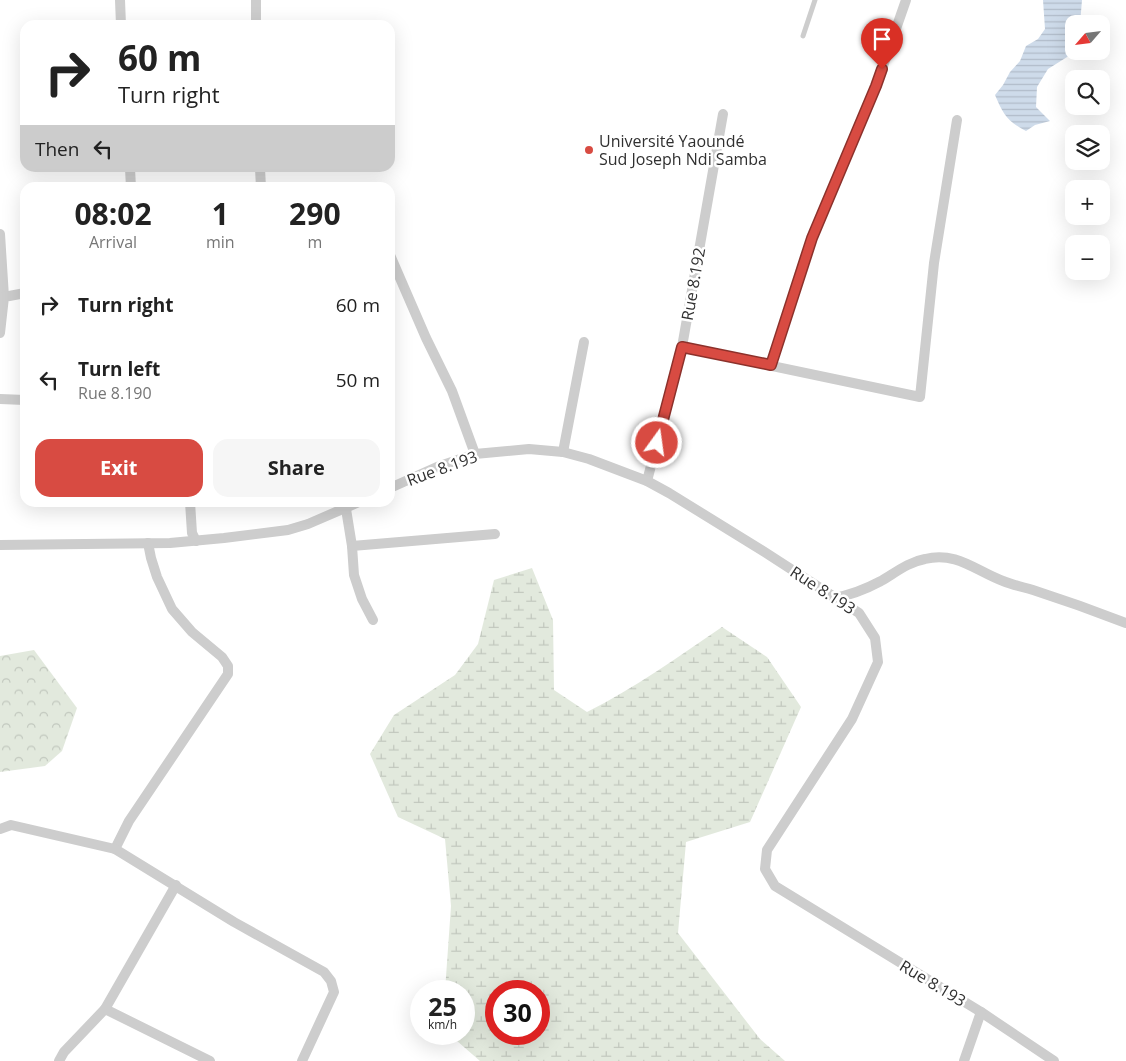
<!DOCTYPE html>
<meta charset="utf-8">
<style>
:root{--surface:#fff;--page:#f6f6f6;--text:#222;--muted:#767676;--accent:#d84b42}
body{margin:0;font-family:"Open Sans",sans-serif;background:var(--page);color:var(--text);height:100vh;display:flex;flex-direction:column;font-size:19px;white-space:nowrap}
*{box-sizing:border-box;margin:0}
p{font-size:16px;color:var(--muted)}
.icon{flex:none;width:28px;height:28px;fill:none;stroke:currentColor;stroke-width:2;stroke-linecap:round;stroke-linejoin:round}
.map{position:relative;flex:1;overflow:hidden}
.details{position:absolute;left:20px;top:182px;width:375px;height:325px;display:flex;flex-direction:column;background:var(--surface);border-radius:15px;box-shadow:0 5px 20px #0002}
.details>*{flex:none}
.banner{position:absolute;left:20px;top:20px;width:375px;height:152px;border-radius:15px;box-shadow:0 5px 20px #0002;background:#fff;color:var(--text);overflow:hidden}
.needle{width:32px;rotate:242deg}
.buttons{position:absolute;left:1065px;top:15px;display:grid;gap:10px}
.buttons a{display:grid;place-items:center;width:45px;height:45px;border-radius:10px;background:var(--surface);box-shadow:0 5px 20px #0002;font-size:25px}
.speed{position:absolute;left:410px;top:980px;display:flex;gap:10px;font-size:25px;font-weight:700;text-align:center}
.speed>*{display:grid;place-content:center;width:65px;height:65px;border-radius:50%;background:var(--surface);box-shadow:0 5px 20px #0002;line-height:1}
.speed small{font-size:12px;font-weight:400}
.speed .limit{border:8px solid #d22;background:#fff;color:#111}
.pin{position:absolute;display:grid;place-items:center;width:42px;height:42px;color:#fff;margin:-51px -21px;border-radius:50% 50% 50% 0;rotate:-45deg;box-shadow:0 0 5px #0007}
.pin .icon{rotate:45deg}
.me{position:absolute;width:55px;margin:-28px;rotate:14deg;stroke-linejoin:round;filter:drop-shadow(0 0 4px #0008)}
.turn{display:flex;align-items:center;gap:18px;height:105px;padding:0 15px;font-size:22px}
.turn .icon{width:65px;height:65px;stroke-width:2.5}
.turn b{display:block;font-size:35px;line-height:42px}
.then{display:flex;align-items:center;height:48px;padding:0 15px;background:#0003;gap:10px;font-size:19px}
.eta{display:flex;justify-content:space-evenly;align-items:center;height:85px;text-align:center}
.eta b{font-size:30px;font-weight:700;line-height:35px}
.cta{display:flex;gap:10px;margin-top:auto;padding:10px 15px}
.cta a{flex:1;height:58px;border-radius:15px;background:var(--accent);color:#fff;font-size:20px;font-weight:700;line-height:58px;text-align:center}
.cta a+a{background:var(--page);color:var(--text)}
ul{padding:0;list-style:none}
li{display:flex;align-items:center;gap:15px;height:75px;padding:0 15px}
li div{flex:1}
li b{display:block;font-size:19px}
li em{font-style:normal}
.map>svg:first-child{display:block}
.forest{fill:url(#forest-crowns)}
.wetland{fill:url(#wetland-marsh);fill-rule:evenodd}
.water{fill:url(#water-rules)}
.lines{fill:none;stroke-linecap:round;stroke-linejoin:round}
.service{stroke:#cdcdcd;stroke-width:5}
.minor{stroke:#cdcdcd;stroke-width:10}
.route-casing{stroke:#8c312b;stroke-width:12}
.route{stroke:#d84b42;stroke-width:9}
.poi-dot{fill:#d84b42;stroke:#fff;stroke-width:2}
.labels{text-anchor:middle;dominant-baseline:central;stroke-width:5;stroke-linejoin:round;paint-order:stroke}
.poi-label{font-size:16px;fill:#303030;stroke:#fff;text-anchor:start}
.street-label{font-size:16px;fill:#303030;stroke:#fff}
</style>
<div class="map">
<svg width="1126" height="1061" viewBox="0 0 1126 1061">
<defs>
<pattern id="forest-crowns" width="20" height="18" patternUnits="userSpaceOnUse" patternTransform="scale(1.25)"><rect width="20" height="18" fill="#e2e9dd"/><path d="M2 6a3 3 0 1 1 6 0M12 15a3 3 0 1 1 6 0" fill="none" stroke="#c2c8be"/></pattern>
<pattern id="wetland-marsh" width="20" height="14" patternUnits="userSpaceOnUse" patternTransform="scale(1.25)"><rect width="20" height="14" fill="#e2e9dd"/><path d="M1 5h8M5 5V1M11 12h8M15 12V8" fill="none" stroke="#c2c8be"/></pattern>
<pattern id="water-rules" width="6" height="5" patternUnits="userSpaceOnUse" patternTransform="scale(1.25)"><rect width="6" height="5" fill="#cedbea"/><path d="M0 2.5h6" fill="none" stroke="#b1bcc9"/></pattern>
</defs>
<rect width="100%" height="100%" fill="#fff"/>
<path class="forest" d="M34,650L77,708L62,751L45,766L0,772V656Z"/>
<path class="wetland" d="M532,568L553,620L554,690L587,712C635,688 678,657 722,627L767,657L801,707L750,822L686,842L678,933L760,1039L785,1061H480L449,1034H464V991H445L451,906L445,839L398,817L370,754L394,715L455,675L478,644L494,580ZM539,991V1034H496V991Z"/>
<path class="water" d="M1043,0H1082L1080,24H1074V51L1075,52L1048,69L1037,87L1036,107L1050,121L1035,125L1026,131C1007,121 1003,114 995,95L1003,85L1010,72L1020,61L1026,46L1038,39L1045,29Z"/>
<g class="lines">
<path class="service" d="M803,36L815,0"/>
<g class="minor">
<path d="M120,0L121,25"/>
<path d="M256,25V0"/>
<path d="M130,168L131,188"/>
<path d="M260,168L261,188"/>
<path d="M0,234L4,297L0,298"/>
<path d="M390,255L426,338L452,391L475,454"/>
<path d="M0,333L4,297L25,293"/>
<path d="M682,347L920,397L934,263L957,120"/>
<path d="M771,365L812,238L876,86L906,0"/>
<path d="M0,399L25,400"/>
<path d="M563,452L584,342"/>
<path d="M647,481L682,347L723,114"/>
<path d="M390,488L437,467L475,454L529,449L563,452L589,459L647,481L669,493L763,551L814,584L859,613L875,638L878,662L852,719L767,850L765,869L775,886L981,1012L1054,1061"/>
<path d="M190,502L192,533L196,541"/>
<path d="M346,509L352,546L354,575L362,599L373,620"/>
<path d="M148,543L151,558L157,577L172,609L192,632L222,657L228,666V674L129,821L115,849L234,922L324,972L331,981L334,992L302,1061"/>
<path d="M0,545L170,543L224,538L288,530L308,524L359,502"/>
<path d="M352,546L495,534"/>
<path d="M834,598C851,595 866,589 881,581C895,573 908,562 925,559C956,551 976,571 1003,581C1013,585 1023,587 1033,590C1064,600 1095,611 1126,623"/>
<path d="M0,829L11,825L115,849"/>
<path d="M105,1009L210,1061"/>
<path d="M59,1061L64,1052L105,1009L176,885"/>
<path d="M964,1061L981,1012"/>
</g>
</g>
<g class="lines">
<g class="route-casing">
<path id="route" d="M657,443L682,347L771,365L812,238L876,86L882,69"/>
</g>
<use href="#route" class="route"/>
</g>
<circle class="poi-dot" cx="589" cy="150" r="5"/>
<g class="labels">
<g class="poi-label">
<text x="599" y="141">Université Yaoundé<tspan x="599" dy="18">Sud Joseph Ndi Samba</tspan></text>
</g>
<g class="street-label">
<text transform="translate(693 284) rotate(-80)">Rue 8.192</text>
<text transform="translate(442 468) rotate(-20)">Rue 8.193</text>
<text transform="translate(823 590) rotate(33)">Rue 8.193</text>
<text transform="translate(933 983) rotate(31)">Rue 8.193</text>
</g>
</g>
</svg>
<div class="buttons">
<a><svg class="needle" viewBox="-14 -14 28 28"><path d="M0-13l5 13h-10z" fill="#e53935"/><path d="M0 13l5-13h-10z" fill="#767676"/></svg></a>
<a><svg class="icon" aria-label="search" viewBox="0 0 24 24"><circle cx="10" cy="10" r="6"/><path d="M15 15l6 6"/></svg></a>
<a><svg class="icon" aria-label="layers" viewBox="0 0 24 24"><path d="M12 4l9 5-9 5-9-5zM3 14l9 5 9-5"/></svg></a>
<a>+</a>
<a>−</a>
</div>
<div class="speed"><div>25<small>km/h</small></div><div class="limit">30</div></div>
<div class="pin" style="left:882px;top:69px;background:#d93025"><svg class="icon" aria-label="arrive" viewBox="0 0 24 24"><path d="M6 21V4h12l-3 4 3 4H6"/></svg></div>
<svg class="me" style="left:657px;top:443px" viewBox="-20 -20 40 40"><circle r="17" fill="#d84b42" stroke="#fff" stroke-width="3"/><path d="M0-11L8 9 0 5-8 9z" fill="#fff"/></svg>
<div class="banner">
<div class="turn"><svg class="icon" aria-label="right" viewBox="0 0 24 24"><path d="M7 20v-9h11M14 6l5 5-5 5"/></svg><div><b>60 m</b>Turn right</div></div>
<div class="then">Then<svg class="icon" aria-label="left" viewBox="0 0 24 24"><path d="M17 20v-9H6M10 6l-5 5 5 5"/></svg></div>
</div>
<section class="details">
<div class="eta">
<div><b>08:02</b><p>Arrival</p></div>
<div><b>1</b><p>min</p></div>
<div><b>290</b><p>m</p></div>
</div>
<ul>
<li><svg class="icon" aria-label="right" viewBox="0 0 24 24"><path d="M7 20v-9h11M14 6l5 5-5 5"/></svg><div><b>Turn right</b></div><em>60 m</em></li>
<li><svg class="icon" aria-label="left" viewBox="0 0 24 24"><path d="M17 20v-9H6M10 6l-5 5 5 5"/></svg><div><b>Turn left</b><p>Rue 8.190</p></div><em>50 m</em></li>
</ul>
<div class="cta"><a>Exit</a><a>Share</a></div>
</section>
</div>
